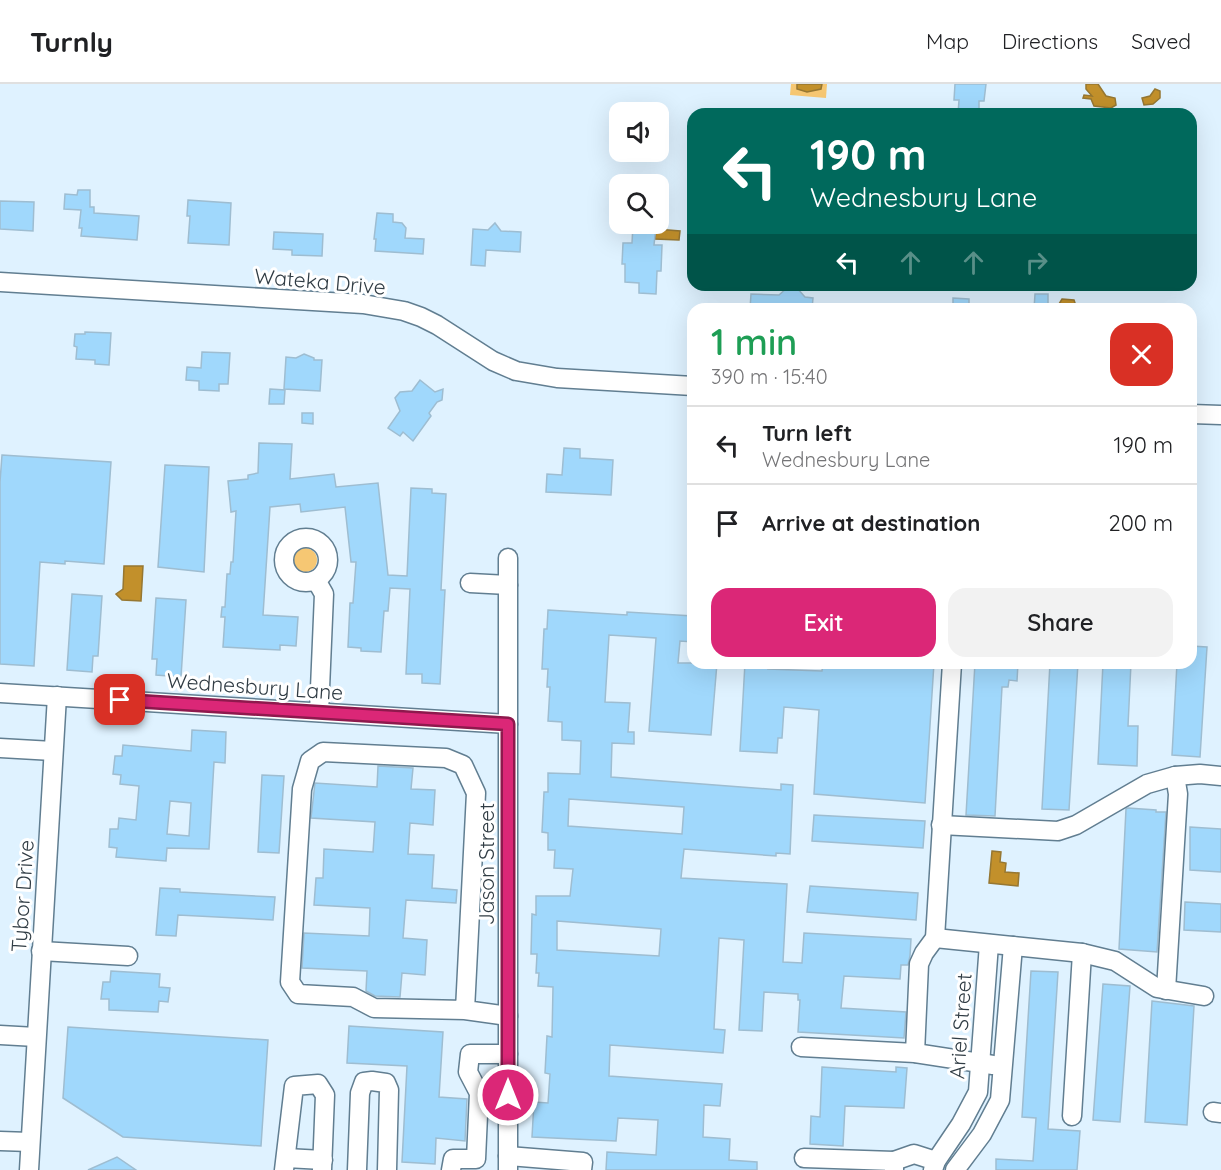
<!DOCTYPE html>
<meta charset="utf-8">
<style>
:root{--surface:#fff;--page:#f2f2f2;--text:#202124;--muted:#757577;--line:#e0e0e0;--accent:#db2777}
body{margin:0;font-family:Quicksand,sans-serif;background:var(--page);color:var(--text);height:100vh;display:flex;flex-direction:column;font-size:22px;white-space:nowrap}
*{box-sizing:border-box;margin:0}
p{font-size:20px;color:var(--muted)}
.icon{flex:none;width:33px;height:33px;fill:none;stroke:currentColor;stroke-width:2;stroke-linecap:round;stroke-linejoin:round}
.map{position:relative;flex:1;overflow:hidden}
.details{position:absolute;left:687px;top:219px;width:510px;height:366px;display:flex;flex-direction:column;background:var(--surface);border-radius:18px;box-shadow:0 6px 24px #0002}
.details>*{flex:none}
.top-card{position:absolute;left:687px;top:24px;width:510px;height:183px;border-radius:18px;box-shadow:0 6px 24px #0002;background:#00695c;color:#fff;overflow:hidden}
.buttons{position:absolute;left:609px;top:18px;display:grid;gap:12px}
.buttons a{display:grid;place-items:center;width:60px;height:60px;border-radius:12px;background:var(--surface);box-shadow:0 6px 24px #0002;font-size:30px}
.pin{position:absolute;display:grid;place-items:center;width:51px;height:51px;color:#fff;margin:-26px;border-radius:12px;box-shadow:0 3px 9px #0006}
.me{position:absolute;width:66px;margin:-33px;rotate:0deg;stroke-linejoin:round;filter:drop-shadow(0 0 4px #0008)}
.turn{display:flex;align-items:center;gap:21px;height:126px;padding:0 24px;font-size:27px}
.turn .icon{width:78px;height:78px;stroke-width:2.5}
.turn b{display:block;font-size:42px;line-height:51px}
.lanes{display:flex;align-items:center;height:57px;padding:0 24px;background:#0003;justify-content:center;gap:30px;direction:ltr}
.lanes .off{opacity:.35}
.round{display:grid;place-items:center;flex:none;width:63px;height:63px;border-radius:18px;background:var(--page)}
.summary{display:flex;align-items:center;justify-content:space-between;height:102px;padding:0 24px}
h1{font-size:36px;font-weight:600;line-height:45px;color:#1e9e55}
.action{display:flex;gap:12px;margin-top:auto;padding:12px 24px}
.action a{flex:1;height:69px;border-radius:18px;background:var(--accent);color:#fff;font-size:24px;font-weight:600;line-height:69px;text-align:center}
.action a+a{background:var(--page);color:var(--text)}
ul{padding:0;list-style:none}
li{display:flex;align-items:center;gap:18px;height:78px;padding:0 24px;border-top:2px solid var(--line)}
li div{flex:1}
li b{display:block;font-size:22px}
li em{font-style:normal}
header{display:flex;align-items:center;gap:36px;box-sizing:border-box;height:84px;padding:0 30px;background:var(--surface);border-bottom:2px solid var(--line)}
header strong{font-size:28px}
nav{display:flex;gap:33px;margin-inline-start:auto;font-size:21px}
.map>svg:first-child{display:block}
.green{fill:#f6c773}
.water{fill:#c2902b;stroke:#967732;stroke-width:1.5}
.building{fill:#a0d8fc;stroke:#9ebdd1;stroke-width:1.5;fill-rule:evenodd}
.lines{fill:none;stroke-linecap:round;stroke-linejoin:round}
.minor-casing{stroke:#617e91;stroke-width:21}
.minor{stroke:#fff;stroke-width:18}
.route-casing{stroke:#8e194d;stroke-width:15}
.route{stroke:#db2777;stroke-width:10}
.labels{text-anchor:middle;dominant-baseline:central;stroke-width:6;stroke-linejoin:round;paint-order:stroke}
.street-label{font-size:21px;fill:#303c44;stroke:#fff}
</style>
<header>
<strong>Turnly</strong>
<nav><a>Map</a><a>Directions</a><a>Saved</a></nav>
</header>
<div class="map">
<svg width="1221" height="1086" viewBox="0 0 1221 1086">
<rect width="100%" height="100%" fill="#dff2ff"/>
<g class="green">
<path d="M791,0H827L826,14L790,11Z"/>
<circle cx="305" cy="476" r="12"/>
</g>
<g class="water">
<path d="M797,0H822L821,5L807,8L797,5Z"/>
<path d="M1086,0H1098L1106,12L1115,14L1116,21L1111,24L1094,22L1091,15L1083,14L1084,11L1092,12L1086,5Z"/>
<path d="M1155,5L1160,7V14L1153,20L1144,21L1142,14L1150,12Z"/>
<path d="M656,145L680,147L679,156L655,155Z"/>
<path d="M1062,215L1074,216L1077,225L1061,223L1059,220Z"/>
<path d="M124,482H143L141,517L122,516L116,510L123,505Z"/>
<path d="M992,767L1001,768L1000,778L1006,779L1005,788L1019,789L1018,802L989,799Z"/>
</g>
<g class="building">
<path d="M955,0H986L984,17H979V30H958L959,16H954Z"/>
<path d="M78,106H90V123H94V129L139,132L137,156L81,152L82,144H79L81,126L64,125L65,110L77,111Z"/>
<path d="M188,116L231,119L229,161L188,159L190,132H187Z"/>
<path d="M0,117L34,118L33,147L0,145Z"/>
<path d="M377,129L393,130V138L402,139L406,144L405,154L424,155L423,170L375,167L376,155H374Z"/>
<path d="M495,139L501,147L521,148L520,168L486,166L485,182L471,181L473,145L488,146Z"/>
<path d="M633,141L656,142L654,161H662L661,187H657L656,210L639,209V199L625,198V180H622L623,159H632Z"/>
<path d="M274,148L323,150L322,172L292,171V166L273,165Z"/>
<path d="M789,202L796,203L805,213L813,214L812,225H750L751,210L779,211Z"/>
<path d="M1035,210H1048V225H1034Z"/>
<path d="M953,214L969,215V225H953Z"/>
<path d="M85,248L111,249L109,281L95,280V276L76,275L77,263L74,262L75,250H85Z"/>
<path d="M202,268L230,269L228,300H219V307L199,306V297L186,296L187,283L201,284Z"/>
<path d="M304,270L314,274V276H322L320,307L284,305L286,273L296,274Z"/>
<path d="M420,296L435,308L443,305L442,316L437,318L429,329L431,332L413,357L403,348L400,352L388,344L400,327L395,314L400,308L412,307Z"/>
<path d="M270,305L285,306L284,320H269Z"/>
<path d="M302,329H313V340L302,339Z"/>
<path d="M259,359L292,360L290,395L334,390L336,403L378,399L388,491L407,492L411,404L432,405V409L446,410L441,506H445L440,600L422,599V590H406L410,505L390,504L388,527H384L381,568L361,567V564L348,563L350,519H353L356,478H351L345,423L301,428L300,420L270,423L263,531L298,533L296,562L280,561V566L223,563L225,533H221L222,523H225L227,490H230L231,478H233L236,427L231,428L228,397L248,395V391L258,389Z"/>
<path d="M564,364L580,365V374L613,376L611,411L546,408L547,390L562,391Z"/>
<path d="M2,371L111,378L104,480L65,477V480L40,478L34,582L0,580V398Z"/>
<path d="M165,381L209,383L204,488L158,483Z"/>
<path d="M72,510L102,512L98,572H93L92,588L67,586Z"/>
<path d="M156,514L186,516L181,593L156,591L157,575H152Z"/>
<path d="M548,526L627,531V528L693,532V558L680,557L678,579H717L711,651L649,647L656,554L609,551L605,618L630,619L628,648H634V660L612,659L611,693L781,706V700L793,701L790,770L776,769V772L684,765L681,794L787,800L783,878L802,879L804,849L911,855L910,872L908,881H901L900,895L844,892L841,924L906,928L904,954L798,948L800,916H798V910L764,908L762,947L739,946L744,856L719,854L714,945L725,946L723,969L610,961L609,992L722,1000L720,1022L704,1021L703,1053L730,1055L729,1076L757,1078V1086H606L607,1068L656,1071L658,1036L618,1034L616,1057L532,1053L534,1018L548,1019L550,990L545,989L547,952L552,953L553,903L538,902L539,889H536L537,870H531L532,830L536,831V812H570L573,785L554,784L555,766H548V749L542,748L544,708H548V689L580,690L581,657L562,656V638L548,637L550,603H547L548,585H542L544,545H547ZM569,715L684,723L682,750L568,742ZM557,837L661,845L659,872L557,866Z"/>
<path d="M1191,562L1207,563L1200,673L1172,671L1177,579H1191Z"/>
<path d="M745,579H769L768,585L822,587L823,579H934L925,719L814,710L819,626L784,623L782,654H778L777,669L740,667Z"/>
<path d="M975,579H1018L1017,597L1009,596L1008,603H1002L995,732L966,731Z"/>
<path d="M1050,579H1078L1069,726L1042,725Z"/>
<path d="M1103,579H1131L1128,642H1138L1137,682L1098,680Z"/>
<path d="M192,646L226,648L225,679L214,678L209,765L167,764L166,777L116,773L117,764L109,763L110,745H118L119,734L136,736L139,702L120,700L121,691L113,690L115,672H122L123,661L191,667ZM170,717L191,719L189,752L167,750Z"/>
<path d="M378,682L413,684L411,705L435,706L433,741L410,739L408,770L434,771L432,804L457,806L456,819L406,816L403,854L427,856L425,891L402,889L400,913L375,912L366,907L367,887L302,884L304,849L369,852L370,824L314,821L316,794H323L324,765L373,768L375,738L311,734L315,699L377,703Z"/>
<path d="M262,691L284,692L279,769L258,768Z"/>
<path d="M1128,724L1156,726V728H1166L1157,868L1119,865L1126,725Z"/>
<path d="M814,731L925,737L923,764L812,757Z"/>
<path d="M1190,743L1221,745V788L1190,786Z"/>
<path d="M810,802L918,809L916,836L807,828Z"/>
<path d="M160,804L180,805V808L275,813L273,836L178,831L176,852L156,851Z"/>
<path d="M1185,818L1221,820V848L1184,846Z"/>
<path d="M111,887L160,890L159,903L170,904L168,918L159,917L158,928L109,926V915H101L103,898H110Z"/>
<path d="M1031,887L1058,888L1048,1045L1080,1047L1077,1086H996V1075L1033,1077L1036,1034L1022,1033Z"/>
<path d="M1103,900L1130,902L1120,1038L1093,1036Z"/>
<path d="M1152,917L1194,922L1187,1041L1145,1038Z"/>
<path d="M349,942L443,948L439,1013L467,1015L465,1057L436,1054L435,1080L402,1078L407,982L347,979Z"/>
<path d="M68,943L268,956L261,1062L123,1053L63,1014Z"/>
<path d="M822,983L896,988V983L907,984L904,1024L845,1022L843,1062L810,1060L811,1032L820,1033Z"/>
<path d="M117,1073L136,1086H88Z"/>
</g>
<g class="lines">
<g class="minor-casing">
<g id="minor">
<path d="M0,198L363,220L404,227L421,233L437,241L493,277L516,287L557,294L693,302"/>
<path d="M1191,330L1221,331"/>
<circle cx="306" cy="476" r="22"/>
<path d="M316,496L324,510L319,628"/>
<path d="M470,499L508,501"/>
<path d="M0,609L508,640"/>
<path d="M0,664L53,667"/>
<path d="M941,741L1058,747L1076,741L1147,700L1175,692L1200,690L1221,692"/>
<path d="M935,854L1082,869L1115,877L1157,904L1204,912"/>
<path d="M41,867L128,872"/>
<path d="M1166,906L1178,710L1175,692"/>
<path d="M465,926L476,709L463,681L446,674L323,668L310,677L302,705L290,898L298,910L353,913L374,924L465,926L508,932"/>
<path d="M0,951L36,953"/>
<path d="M801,963L915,969L993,981"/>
<path d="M915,969L919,880L924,869L935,854L952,579"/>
<path d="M1213,1028L1221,1029"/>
<path d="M1072,1032L1082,869"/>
<path d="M0,1057L30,1058"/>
<path d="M508,1072L583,1078L582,1086"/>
<path d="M286,1074L323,1076"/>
<path d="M804,1074L894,1077V1086"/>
<path d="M894,1077L914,1070L936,1077"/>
<path d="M29,1086L57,612"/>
<path d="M284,1086L294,1002L318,1000L325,1011L322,1086"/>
<path d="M357,1086L360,1009L364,998L372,997L386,999L389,1006L387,1086"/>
<path d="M451,1086L453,1075H476L479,1009L468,988L470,970H508"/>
<path d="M508,1086V474"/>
<path d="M933,1086L936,1077L961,1040L978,1008L989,860"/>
<path d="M955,1086L982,1050L1000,1016L1013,862"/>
</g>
</g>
<use href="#minor" class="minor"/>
</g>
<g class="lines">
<g class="route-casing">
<path id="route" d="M120,616L508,640V1011"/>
</g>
<use href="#route" class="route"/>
</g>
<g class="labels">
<g class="street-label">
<text transform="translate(320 197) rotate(5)">Wateka Drive</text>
<text transform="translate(255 602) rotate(4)">Wednesbury Lane</text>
<text transform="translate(486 780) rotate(-90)">Jason Street</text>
<text transform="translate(22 812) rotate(-86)">Tybor Drive</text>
<text transform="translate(960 942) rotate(-86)">Ariel Street</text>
</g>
</g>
</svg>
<div class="buttons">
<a><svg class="icon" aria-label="sound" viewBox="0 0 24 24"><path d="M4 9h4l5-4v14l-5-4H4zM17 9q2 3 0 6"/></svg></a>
<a><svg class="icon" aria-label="search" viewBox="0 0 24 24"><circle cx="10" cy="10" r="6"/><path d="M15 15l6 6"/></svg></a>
</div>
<div class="pin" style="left:120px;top:616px;background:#d93025"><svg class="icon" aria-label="arrive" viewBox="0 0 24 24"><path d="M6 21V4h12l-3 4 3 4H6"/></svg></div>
<svg class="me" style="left:508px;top:1011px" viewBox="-20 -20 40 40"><circle r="17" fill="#db2777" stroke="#fff" stroke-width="3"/><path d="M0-11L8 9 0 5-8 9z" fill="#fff"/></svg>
<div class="top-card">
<div class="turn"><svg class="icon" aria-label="left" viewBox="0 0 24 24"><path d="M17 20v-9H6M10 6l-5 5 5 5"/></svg><div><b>190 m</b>Wednesbury Lane</div></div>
<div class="lanes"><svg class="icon" aria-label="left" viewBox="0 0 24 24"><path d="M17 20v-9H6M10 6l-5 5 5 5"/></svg><svg class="icon off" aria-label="ahead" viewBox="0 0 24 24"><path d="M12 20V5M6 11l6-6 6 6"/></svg><svg class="icon off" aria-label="ahead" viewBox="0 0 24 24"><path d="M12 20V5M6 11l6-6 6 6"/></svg><svg class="icon off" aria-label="right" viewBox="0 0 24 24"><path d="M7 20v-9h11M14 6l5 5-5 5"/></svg></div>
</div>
<section class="details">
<div class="summary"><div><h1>1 min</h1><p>390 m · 15:40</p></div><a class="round" style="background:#d93025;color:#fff"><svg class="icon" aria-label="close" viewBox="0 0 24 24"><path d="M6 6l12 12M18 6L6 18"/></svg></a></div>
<ul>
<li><svg class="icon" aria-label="left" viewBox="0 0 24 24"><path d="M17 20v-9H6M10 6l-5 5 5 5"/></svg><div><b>Turn left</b><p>Wednesbury Lane</p></div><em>190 m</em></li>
<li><svg class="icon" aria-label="arrive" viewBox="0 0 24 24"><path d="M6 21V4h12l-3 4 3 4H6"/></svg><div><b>Arrive at destination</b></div><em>200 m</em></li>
</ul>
<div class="action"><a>Exit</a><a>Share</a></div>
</section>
</div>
